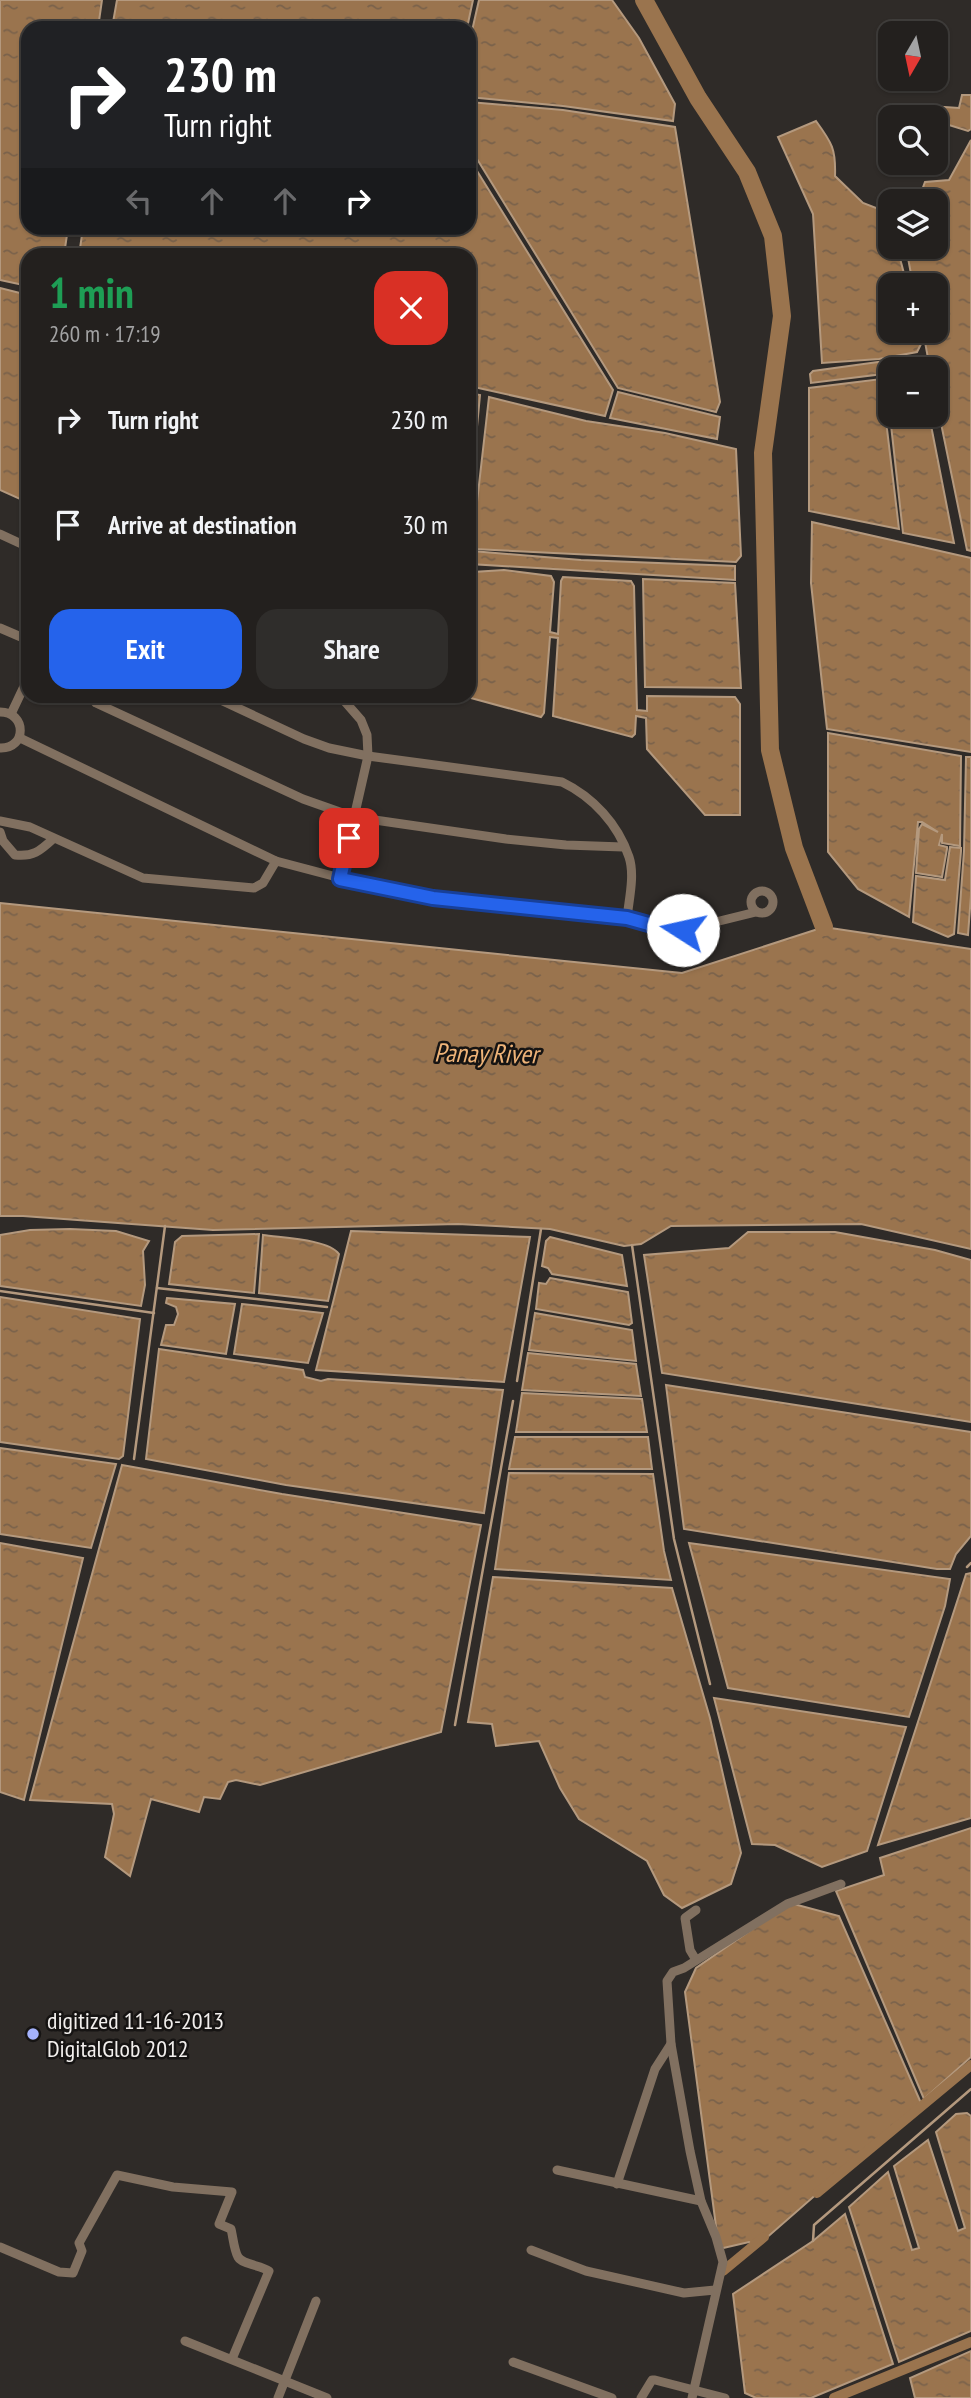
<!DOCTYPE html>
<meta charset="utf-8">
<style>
:root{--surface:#23201e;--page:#2f2d2b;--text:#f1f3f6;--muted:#a3a3a4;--line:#403e3c;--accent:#2563eb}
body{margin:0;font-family:"PT Sans Narrow",sans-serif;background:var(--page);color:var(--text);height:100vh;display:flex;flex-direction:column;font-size:26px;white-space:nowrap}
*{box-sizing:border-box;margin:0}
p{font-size:23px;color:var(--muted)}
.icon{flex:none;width:38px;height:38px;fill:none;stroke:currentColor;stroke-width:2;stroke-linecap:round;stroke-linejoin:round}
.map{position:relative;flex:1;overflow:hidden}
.drawer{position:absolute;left:21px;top:248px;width:455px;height:455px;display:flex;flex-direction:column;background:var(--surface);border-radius:21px;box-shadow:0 2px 5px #0004,0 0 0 2px var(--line)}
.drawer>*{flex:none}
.top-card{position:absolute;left:21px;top:21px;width:455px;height:214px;border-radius:21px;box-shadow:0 2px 5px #0004,0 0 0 2px var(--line);background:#202124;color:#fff;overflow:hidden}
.needle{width:46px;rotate:189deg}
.controls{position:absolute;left:878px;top:21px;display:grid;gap:14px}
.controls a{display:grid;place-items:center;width:70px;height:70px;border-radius:14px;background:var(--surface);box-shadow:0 2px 5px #0004,0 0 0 2px var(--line);font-size:35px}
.pin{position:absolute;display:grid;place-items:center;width:60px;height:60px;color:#fff;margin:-30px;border-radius:14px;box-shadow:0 4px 10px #0006}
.me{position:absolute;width:77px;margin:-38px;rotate:280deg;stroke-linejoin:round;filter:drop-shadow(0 0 5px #0008)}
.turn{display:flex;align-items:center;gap:24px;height:147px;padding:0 28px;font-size:32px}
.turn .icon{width:91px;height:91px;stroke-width:2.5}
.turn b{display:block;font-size:49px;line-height:60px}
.lanes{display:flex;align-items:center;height:66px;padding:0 28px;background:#0003;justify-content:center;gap:35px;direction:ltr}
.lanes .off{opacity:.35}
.round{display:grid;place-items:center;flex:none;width:74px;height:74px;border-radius:21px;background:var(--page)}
.head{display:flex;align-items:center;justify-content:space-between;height:119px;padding:0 28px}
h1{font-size:42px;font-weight:700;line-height:52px;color:#1e9e55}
.action{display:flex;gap:14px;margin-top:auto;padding:14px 28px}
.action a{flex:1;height:80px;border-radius:21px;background:var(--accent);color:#fff;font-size:28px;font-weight:700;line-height:80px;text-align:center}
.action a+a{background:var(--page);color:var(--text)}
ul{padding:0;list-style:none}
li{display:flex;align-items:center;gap:21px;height:105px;padding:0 28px}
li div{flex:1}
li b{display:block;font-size:26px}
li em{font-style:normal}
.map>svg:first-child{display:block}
.water{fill:url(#water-ripples);stroke:#b4997e;stroke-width:2}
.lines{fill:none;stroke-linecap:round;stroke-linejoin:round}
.stream{stroke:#b4997e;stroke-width:2.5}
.canal{stroke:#9a744e;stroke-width:10}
.river{stroke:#9a744e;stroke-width:18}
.street{stroke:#817060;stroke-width:9}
.route-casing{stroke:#184099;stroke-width:18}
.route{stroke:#2563eb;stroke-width:12}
.poi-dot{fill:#a4b2fc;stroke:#161413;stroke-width:2.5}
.labels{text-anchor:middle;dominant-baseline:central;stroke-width:5;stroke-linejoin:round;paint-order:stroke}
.poi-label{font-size:24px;fill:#f2efed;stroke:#161413;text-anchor:start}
.water-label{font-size:26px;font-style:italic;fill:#eeb378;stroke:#161413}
</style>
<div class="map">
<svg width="971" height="2398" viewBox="0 0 971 2398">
<defs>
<pattern id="water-ripples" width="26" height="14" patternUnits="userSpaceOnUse" patternTransform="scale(1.75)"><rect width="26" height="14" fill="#9a744e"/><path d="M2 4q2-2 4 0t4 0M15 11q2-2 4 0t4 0" fill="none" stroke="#7a624b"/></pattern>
</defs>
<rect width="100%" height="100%" fill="#2f2b28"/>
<g class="water">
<path d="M0,0H102L98,28H28V228H68L64,255L28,256V286L0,280Z"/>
<path d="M117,0H473L467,28H112Z"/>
<path d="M479,0H612L639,38L675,104L673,121L563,106L469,97V44Z"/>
<path d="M962,95H971V129L968,131L936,121V117H914L916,105L959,108Z"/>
<path d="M469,102L563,110L675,127L720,402L716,412L618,388L469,146Z"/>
<path d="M816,121C832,143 836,149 835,176L863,203L889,213L891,247H897L907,285H891V331H918L921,344L917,352L879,359L822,363L813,214L778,137Z"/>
<path d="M971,140V551L967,550L936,399V369H930L923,331H936V285H913L906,247H936V201H918L925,182L949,180Z"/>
<path d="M469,158L613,390L605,416L469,386V256L79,255L83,228H469Z"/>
<path d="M0,288L28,295V495L20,499L0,490Z"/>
<path d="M921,356L925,364L922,368L891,369V373L811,383L810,374L813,371Z"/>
<path d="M881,379L899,529L809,511V388Z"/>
<path d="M886,380H891V415H929L954,543L903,533Z"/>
<path d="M618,392L720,417L717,439L610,418Z"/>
<path d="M469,393L480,395L469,511Z"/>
<path d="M489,397L586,421L665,433L736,449L741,556L736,562L474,549L472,546Z"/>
<path d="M812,522L971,558V752L827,729L811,583Z"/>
<path d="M472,551L581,560L735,566V580L470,564Z"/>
<path d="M504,570L551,576L554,582L550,632L558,634L561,581L563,577L631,581L634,586L637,710L647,711V696L735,697L740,704V815H705L647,749L646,718L636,716L635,734L632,737L553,716L558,638L550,637L544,713L541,717L467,697L469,696V612L473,572Z"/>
<path d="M643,579L735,583L741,688L645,687Z"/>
<path d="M828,733L961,756L960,846L942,843V834L939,845L947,847V849L942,877L916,873L919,829L922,824L938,832L922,822H918L909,917L858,889L828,852Z"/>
<path d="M966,757H971V895L968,935L958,933L964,851Z"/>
<path d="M950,847L961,848V851L954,934L948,937L913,922L916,876L945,880Z"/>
<path d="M0,903L682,973L824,927L971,949V1249L861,1224L671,1226L641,1244L624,1246L550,1229L458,1224L213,1230L23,1216H0Z"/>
<path d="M70,1229L116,1231L149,1241L143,1251L145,1285L141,1306L0,1286V1235L30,1230Z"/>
<path d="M351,1231L530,1237L504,1382L316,1370Z"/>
<path d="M748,1232H835L935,1250L971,1260V1422L662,1373L644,1255L729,1248Z"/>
<path d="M259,1234L254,1293L169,1284L175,1242L182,1236Z"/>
<path d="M263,1235C281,1238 328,1239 339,1254L328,1301L259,1293Z"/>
<path d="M550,1237L622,1255L627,1286L552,1274L548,1268L542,1266L546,1241Z"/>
<path d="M550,1278L628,1292L632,1323L629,1325L536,1309L539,1283L546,1284Z"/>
<path d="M0,1297L140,1319L123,1456L119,1459L0,1442Z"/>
<path d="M167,1298L235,1304L226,1354L161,1345L166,1325H174L178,1314L176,1307L166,1303Z"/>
<path d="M242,1304L323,1313L308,1363L234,1354Z"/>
<path d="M535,1313L632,1330L636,1361L529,1350Z"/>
<path d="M159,1349L303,1370L305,1377L321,1381L328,1379L503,1390L484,1513L286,1485L146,1459Z"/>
<path d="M528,1353L636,1364L641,1396L522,1390Z"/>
<path d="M666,1385L971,1432V1536L956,1554L950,1569H937L684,1529Z"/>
<path d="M522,1393L642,1399L647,1432H516Z"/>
<path d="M515,1437H648L652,1469H509Z"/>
<path d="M0,1448L116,1464L91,1548L0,1534Z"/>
<path d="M122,1465L282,1494L481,1525L441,1732L260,1785L236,1780L228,1782L220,1799L204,1797L199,1812L151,1799L130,1876L105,1857L114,1814L112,1804L30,1800Z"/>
<path d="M509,1473L653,1474L664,1551L671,1580L495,1569Z"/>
<path d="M0,1543L83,1558L24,1800L0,1792Z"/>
<path d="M689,1543L950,1579L945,1606L909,1717L728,1688Z"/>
<path d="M971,1573V1818L878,1845L966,1574Z"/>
<path d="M493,1577L672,1588L710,1718L741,1853L731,1884L682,1908L664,1895L647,1861L579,1819L560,1788L539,1741L496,1746L492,1724L468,1722Z"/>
<path d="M714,1698L906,1727L867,1851L822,1867L775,1845L752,1844Z"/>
<path d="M971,1828V2057L924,2099L836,1891L884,1875L880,1858Z"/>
<path d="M790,1903L839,1916L921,2103L756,2247L749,2242L719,2249L685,1992L696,1968Z"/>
<path d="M967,2113L971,2116V2331L899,2362L849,2207L888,2172L912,2250L919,2248L894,2166L928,2140L958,2231L965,2228L936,2132L956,2114Z"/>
<path d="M845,2214L893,2364L811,2398H756L745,2393L733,2294L813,2241Z"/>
<path d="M971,2351V2398H915L910,2378Z"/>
</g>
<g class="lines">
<g class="stream">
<path d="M632,1245L674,1539L710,1684"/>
<path d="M157,1288L327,1307"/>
<path d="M0,1291L154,1313"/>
<path d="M517,1381L541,1229"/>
<path d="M134,1459L165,1226"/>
<path d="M967,1567L971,1563"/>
<path d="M455,1725L513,1401"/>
<path d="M813,2241L814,2225L971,2089"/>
</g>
<g class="canal">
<path d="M817,2193L971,2065"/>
<path d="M723,2271L764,2237"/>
<path d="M834,2398L971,2342"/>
</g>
<path class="river" d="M644,0L698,98L747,172L773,236L782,316L763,453L770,750L794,848L824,927"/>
<g class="street">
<path d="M0,534L28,547"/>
<path d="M0,628L28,640"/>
<path d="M90,696L96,703L303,799L354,817L506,839L566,845L623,847"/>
<path d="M212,696L304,739L329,748L368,756L562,782C593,797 618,824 629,857C635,875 629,899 627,918"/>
<path d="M0,712C27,712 27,749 0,748"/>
<path d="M11,714L28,678"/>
<path d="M20,738L276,861L371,886L433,898L627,918L651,925L683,930L756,912"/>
<path d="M0,821L30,827L143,878L254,888L263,883L276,861"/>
<path d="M0,832L3,841L15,855C33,857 40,851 53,839"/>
<path d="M340,879L368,756L367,735L361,720L340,696"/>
<circle cx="762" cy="902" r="11"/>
<path d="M696,1910L685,1918L690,1950L696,1960"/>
<path d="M557,2170L701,2201"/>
<path d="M617,2184L655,2069L671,2044"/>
<path d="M0,2247L59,2272L73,2273L82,2251L79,2243L117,2175L173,2187L232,2192L219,2224L231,2229C233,2237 234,2250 238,2257C243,2265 261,2265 269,2271L232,2359"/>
<path d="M531,2250L586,2271L684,2293L715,2290"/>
<path d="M185,2341L327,2398"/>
<path d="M513,2362L612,2398"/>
<path d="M278,2398L316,2301"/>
<path d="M641,2398L652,2380H655L725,2398"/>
<path d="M692,2398L723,2262L716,2237L701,2201L690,2151L671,2044L667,1981L673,1972L684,1968L787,1904L841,1884"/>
</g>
</g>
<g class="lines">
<g class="route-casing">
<path id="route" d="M349,838L340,879L433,898L627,918L652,925L683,930"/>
</g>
<use href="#route" class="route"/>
</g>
<circle class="poi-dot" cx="33" cy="2034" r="7"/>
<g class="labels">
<g class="poi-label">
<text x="47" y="2020">digitized 11-16-2013<tspan x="47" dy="28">DigitalGlob 2012</tspan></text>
</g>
<g class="water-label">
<text transform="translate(486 1053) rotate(1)">Panay River</text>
</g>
</g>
</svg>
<div class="controls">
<a><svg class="needle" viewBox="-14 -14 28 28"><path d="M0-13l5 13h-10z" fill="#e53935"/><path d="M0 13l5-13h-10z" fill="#a3a3a4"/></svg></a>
<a><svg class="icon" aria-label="search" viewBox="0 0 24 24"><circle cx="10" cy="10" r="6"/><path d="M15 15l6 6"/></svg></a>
<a><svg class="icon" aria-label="layers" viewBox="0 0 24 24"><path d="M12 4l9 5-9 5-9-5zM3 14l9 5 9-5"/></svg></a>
<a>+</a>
<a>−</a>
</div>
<div class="pin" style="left:349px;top:838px;background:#d93025"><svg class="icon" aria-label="arrive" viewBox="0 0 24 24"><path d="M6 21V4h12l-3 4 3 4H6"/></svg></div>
<svg class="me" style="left:683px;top:930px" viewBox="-20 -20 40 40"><circle r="19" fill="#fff"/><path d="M0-13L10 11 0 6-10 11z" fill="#2563eb"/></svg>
<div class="top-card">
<div class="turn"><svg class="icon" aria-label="right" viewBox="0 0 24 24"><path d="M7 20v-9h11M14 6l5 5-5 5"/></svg><div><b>230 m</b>Turn right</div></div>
<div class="lanes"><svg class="icon off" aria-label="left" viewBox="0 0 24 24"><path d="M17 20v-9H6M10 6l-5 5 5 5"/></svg><svg class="icon off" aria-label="ahead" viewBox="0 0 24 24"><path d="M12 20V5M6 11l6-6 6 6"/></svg><svg class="icon off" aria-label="ahead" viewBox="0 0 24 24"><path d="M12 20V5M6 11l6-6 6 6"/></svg><svg class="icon" aria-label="right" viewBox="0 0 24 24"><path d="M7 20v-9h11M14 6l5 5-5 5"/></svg></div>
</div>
<section class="drawer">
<div class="head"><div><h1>1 min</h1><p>260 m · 17:19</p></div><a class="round" style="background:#d93025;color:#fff"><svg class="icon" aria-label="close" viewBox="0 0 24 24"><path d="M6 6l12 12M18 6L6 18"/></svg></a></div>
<ul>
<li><svg class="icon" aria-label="right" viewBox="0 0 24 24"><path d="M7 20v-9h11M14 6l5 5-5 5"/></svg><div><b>Turn right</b></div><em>230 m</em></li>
<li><svg class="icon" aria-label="arrive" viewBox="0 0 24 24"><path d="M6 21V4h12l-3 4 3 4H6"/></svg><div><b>Arrive at destination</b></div><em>30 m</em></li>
</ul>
<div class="action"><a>Exit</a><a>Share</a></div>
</section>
</div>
